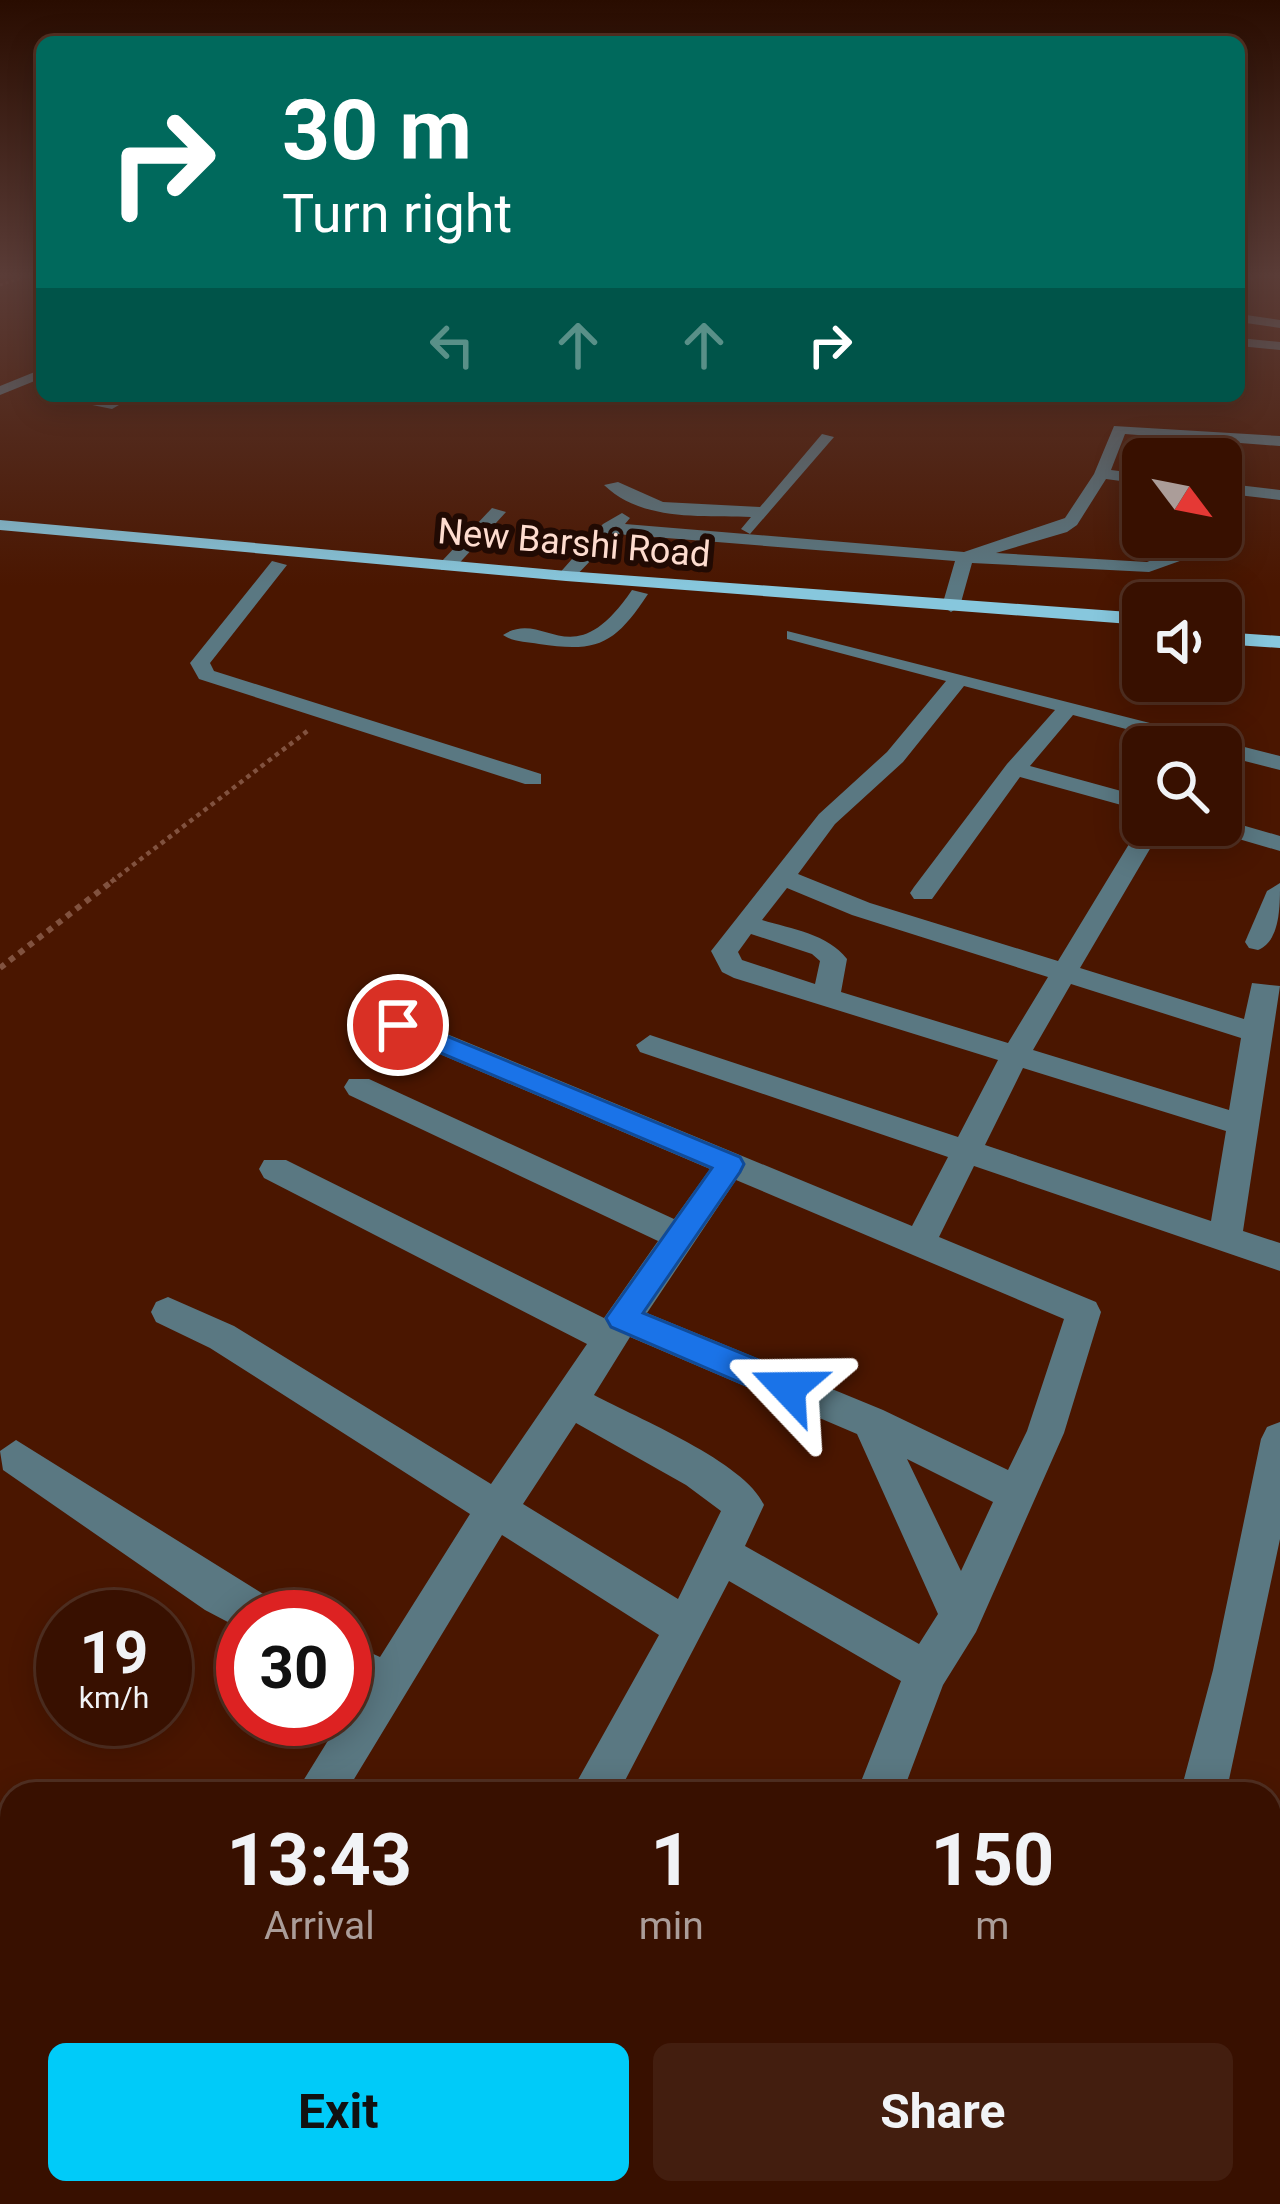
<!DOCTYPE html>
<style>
:root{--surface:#381000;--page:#431e0f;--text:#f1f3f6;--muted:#ab9d99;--line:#523022;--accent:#00cbf9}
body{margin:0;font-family:Roboto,sans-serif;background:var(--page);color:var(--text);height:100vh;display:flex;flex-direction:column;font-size:45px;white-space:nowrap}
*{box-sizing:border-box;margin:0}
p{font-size:39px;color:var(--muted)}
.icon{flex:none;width:66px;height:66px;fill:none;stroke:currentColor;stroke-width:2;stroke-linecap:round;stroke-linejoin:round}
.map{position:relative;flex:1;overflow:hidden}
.sheet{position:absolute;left:0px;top:1782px;width:1281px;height:423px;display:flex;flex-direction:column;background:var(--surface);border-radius:36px 36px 0 0;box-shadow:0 6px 30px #0003,0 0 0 3px var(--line)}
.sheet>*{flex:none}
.top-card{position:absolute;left:36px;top:36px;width:1209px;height:366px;border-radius:18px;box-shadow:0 6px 30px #0003,0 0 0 3px var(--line);background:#00695c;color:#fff;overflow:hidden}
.needle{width:78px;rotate:122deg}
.tools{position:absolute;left:1122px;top:438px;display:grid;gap:24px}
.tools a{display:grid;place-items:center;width:120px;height:120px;border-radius:18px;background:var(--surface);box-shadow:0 6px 30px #0003,0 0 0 3px var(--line);font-size:60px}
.speed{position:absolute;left:36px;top:1590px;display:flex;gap:24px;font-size:60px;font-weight:700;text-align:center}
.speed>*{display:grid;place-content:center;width:156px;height:156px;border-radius:50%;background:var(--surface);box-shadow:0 6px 30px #0003,0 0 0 3px var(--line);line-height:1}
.speed small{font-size:30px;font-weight:400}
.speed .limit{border:18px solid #d22;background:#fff;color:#111}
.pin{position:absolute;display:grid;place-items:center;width:102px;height:102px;color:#fff;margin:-51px;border:6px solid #fff;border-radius:50%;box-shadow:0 3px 12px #0007}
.me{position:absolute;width:132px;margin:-66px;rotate:293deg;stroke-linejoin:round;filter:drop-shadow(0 0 9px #0008)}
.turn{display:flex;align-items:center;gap:42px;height:252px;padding:0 48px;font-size:54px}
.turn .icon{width:156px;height:156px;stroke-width:2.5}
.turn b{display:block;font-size:84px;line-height:102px}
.lanes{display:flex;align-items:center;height:114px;padding:0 48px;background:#0003;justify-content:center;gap:60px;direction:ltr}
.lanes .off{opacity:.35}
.eta{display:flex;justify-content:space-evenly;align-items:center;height:204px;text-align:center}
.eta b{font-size:72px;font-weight:700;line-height:84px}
.button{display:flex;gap:24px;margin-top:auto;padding:24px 48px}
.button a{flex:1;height:138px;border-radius:18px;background:var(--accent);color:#111;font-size:48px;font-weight:700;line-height:138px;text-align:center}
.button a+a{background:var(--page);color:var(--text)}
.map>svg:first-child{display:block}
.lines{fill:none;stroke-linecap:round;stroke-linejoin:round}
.path-far2{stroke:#81523f;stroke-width:3;stroke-dasharray:3 3;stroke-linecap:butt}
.path-far1{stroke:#81523f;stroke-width:4.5;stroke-dasharray:4.5 4.5;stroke-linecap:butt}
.path{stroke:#81523f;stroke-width:6;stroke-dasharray:6 6;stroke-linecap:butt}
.minor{fill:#5a7882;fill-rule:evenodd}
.major{fill:#87c7dd;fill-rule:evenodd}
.route{fill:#1a73e8;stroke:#114b97;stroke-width:3}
.labels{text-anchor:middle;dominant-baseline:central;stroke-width:12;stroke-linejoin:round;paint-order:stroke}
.far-street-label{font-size:36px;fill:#fedccf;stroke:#210a03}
</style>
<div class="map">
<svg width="1280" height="2204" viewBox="0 0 1280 2204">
<rect width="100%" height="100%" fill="#4a1600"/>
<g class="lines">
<g class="path-far2">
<path d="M1239,283L1254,278"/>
<path d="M0,285L22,278"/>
</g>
<path class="path-far1" d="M111,882L310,729"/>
<path class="path" d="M0,968L115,879"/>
<g class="minor">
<path d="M1239,314L1280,320V328L1239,322Z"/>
<path d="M1239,338L1280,342V350L1239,346Z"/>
<path d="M42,369V378L0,395V386Z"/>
<path d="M48,396H82L119,405L112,409Z"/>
<path d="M1114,426L1280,436V446L1125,434L1111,470L1143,474V484L1106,479L1077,525L1067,532L996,553L1147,562L1177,550L1179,537H1197L1191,557L1149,572L972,563L960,606L951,612L942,606L955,561L616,534L572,580L557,576L603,524L622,513L630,518L625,524L964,552L1065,518L1094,474Z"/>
<path d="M822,434L834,437L750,534L741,529L751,517C703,515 642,522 604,485L618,482L663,502L760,507Z"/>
<path d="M1221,483L1280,490V500L1221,493Z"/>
<path d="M492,508L506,512L453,570H441V562Z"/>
<path d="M272,561L287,565L210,663L214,671L541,774V784H525L199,679L190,663Z"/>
<path d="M632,590L648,594C615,644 598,653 539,644C526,642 513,642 503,635C545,607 571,680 632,590Z"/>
<path d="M787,631L1280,756V770L1221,755V747H1194L1073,715L1030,766L1143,797V811L1020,777L932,899H914L910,893L914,887L1007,764L1055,710L964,686L903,762L835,824L798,874L870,903L1058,961L1143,821V825H1164L1080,968L1244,1019L1252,983L1280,986L1243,1231L1280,1243V1271L974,1166L939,1237L1096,1302L1101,1312L1064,1433L976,1632L943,1685L902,1794H856L901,1681L729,1581L618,1794H570L659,1635L502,1535L345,1794H295L358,1692L345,1685V1641L380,1657L470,1514L210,1348L156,1322L151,1312L156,1302L168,1297L234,1326L491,1484L587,1344L264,1178L259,1169L264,1160H286L604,1318L658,1241L349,1095L344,1087L349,1079H369L674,1219L710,1169L388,1032L384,1025L388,1018H408L912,1226L948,1157L640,1052L636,1045L650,1035L958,1137L998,1060L734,978L722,972L711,951L819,814L887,752L946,681L787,639ZM787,888L852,915L1048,977L1008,1043L841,992L847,959C828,934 792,929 762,920ZM751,934L812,954L820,961L815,984L742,960L738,952ZM1071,984L1241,1038L1229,1110L1033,1050ZM1023,1068L1226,1131L1211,1221L985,1145ZM736,1180L1064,1319L1027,1431L1008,1470L883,1410L647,1313ZM630,1337L857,1434L938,1614L919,1644L745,1546L764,1505C745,1462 637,1418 594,1395ZM576,1423L686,1485L721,1511L678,1599L523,1504ZM907,1459L993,1502L961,1571Z"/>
<path d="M1221,819L1280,836V851L1208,830L1204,825H1221Z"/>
<path d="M1280,883C1280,907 1280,941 1258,950L1249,948L1245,942L1267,891Z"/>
<path d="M1280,1422V1539L1226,1794H1180L1213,1670L1261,1439L1267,1427Z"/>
<path d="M16,1440L276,1602L282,1617H243V1630L205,1610L3,1470L0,1451Z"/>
<path d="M0,1994L12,1999V2054L0,2049Z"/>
<path d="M21,2193H78L74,2204H17Z"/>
<path d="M184,2193H248L252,2204H188Z"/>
<path d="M339,2193H395L391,2204H335Z"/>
<path d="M696,2193H751L747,2204H692Z"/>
<path d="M1070,2193H1124L1121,2204H1067Z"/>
</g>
<g class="major">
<path d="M0,520L566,571L1143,613V625L566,581L0,530Z"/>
<path d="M1221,632L1280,636V648L1221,644Z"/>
</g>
</g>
<linearGradient id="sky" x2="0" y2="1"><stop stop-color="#290c00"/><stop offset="0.47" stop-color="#5a3c37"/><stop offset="1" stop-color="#5a3c37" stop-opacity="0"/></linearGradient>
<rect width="1280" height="586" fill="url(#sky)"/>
<path class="route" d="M398,1016L740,1157L744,1164L740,1172L643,1313L800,1377L804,1388L800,1398L788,1402L776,1398L611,1327L606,1318L712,1168L389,1031L385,1025L389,1019Z"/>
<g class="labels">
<g class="far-street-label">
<text transform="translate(574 543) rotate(5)">New Barshi Road</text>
</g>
</g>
</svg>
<div class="tools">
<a><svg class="needle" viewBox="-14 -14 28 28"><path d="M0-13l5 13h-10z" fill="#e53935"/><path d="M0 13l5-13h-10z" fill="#ab9d99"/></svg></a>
<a><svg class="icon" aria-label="sound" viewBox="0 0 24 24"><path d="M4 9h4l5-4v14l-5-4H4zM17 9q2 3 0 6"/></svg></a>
<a><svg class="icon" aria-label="search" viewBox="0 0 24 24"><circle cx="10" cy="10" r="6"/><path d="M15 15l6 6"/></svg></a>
</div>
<div class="speed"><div>19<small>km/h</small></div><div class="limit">30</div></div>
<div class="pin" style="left:398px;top:1025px;background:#d93025"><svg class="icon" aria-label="arrive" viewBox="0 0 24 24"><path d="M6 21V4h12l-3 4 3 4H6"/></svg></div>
<svg class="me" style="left:788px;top:1388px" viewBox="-20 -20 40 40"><path d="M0-17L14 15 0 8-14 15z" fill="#1a73e8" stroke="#fff" stroke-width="4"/></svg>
<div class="top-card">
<div class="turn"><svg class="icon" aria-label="right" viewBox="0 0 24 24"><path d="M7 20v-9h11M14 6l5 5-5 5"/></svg><div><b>30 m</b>Turn right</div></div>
<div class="lanes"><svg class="icon off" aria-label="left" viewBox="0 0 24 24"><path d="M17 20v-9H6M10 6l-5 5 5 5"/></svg><svg class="icon off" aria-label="ahead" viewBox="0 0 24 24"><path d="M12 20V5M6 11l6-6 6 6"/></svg><svg class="icon off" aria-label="ahead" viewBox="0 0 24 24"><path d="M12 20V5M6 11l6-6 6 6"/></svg><svg class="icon" aria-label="right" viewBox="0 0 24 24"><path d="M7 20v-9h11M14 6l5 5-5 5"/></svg></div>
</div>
<section class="sheet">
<div class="eta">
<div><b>13:43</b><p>Arrival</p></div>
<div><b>1</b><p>min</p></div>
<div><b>150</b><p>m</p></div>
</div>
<div class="button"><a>Exit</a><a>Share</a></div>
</section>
</div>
